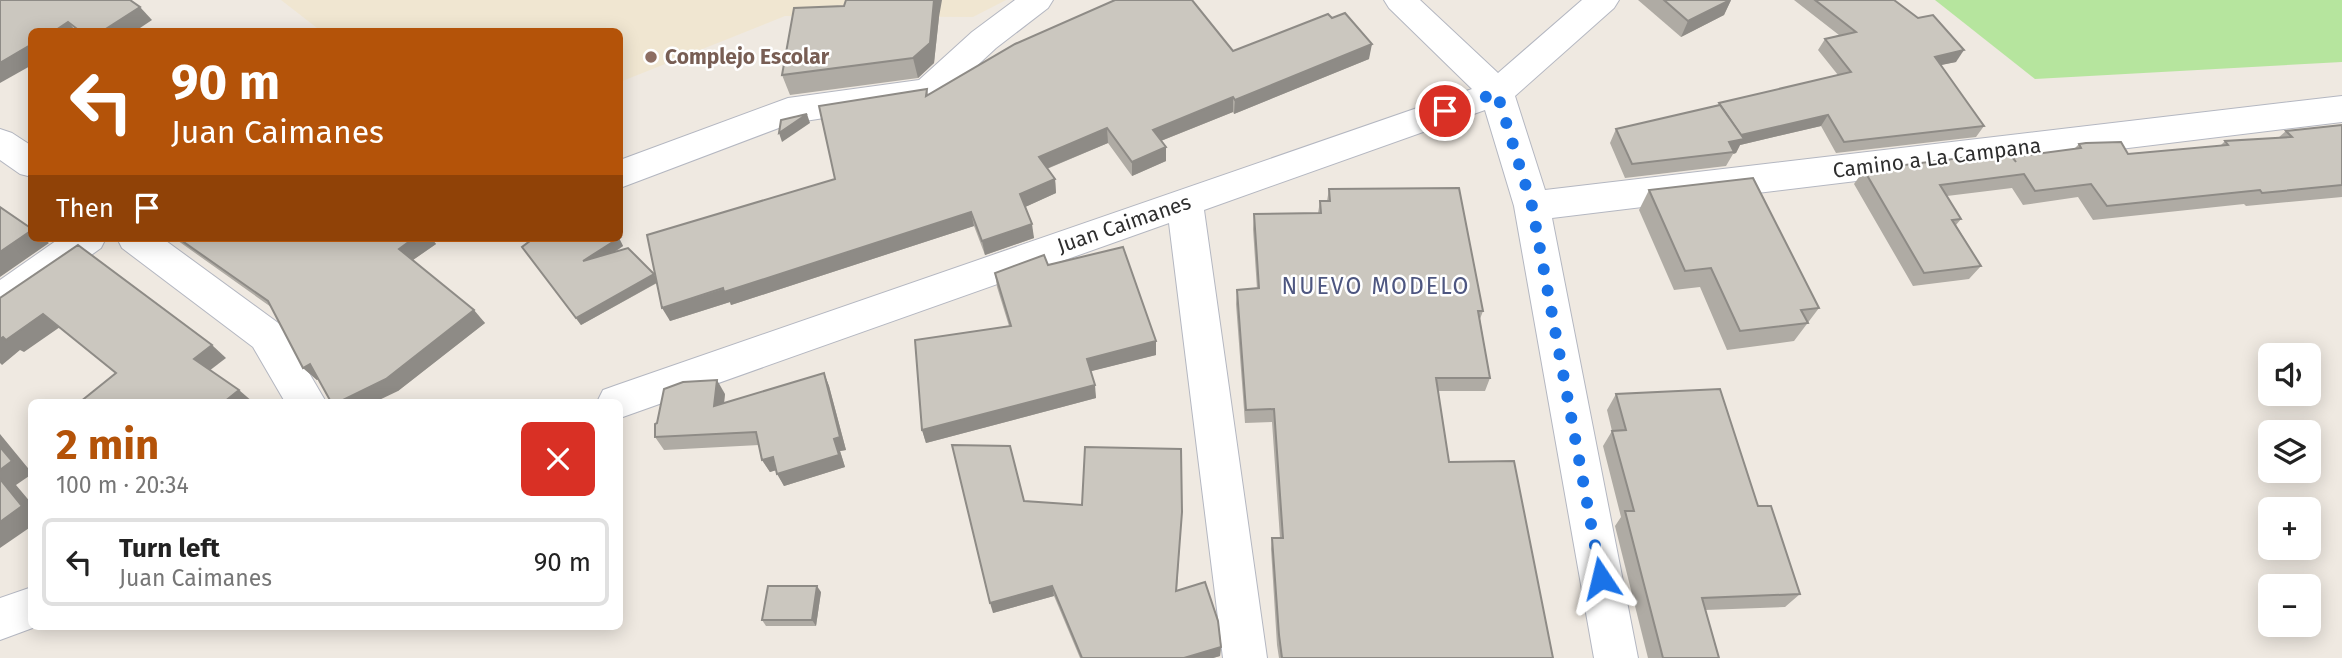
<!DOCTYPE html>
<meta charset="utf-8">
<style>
:root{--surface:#fff;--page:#f2f2f2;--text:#222;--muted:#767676;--line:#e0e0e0;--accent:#b45309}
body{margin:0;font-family:"Fira Sans",sans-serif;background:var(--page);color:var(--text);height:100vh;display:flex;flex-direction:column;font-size:26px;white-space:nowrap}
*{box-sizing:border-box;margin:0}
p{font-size:23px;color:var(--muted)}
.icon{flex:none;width:38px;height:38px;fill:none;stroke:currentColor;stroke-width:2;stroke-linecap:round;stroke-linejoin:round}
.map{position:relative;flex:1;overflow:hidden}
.sheet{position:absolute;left:28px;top:399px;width:595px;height:231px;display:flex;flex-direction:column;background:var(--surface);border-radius:10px;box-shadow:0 4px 18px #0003}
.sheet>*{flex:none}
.top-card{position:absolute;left:28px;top:28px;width:595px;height:214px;border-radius:10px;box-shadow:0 4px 18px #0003;background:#b45309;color:#fff;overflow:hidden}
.fabs{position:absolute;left:2258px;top:343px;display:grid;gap:14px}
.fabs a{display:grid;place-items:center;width:63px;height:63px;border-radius:10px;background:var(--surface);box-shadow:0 4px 18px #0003;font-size:35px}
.pin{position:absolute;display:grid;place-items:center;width:60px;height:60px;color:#fff;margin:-30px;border:4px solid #fff;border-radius:50%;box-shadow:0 2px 7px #0007}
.me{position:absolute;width:77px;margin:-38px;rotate:350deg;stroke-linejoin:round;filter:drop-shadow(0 0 5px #0008)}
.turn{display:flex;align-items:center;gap:24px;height:147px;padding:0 28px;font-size:32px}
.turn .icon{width:91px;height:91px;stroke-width:2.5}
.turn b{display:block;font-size:49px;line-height:60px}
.then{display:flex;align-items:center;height:66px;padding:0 28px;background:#0003;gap:14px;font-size:26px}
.round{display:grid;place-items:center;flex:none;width:74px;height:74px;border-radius:10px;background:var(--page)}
.overview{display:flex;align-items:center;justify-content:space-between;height:119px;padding:0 28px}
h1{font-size:42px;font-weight:700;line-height:52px;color:var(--accent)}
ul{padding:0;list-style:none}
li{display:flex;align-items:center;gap:21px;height:88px;margin:0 14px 10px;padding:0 14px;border:4px solid var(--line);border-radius:10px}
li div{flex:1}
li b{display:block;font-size:26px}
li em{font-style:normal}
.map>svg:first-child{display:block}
.education{fill:#f0e6d1}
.green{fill:#b6e59e}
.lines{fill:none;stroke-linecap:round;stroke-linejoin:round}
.minor-casing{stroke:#b4b7c1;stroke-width:2}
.minor{fill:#fff;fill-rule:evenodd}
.wall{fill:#afaba4}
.shaded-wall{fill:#8e8b86}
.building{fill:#cbc7bf;stroke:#8e8b86;stroke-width:2}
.route{stroke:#1a73e8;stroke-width:12;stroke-dasharray:0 21.6}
.education-dot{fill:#8d6e63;stroke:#fff;stroke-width:2.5}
.labels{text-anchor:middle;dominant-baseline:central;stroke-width:5;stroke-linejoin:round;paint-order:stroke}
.education-label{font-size:21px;font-weight:bold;fill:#785e54;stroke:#fff;text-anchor:start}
.street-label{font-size:21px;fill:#2e2e2e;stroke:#fff}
.neighbourhood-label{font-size:23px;letter-spacing:2px;fill:#4d5680;stroke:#fff}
</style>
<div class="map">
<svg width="2342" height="658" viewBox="0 0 2342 658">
<rect width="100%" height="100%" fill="#efe9e1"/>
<path class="education" d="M281,0H1006L973,17L785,16L620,82V32L321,31Z"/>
<path class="green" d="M1935,0H2342V62L2035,79Z"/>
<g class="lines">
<g class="minor-casing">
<g id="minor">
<path d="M1015,0H1053L1048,8L996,48L940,100L792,123L620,188V160L788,98L919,80L972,32Z"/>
<path d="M1384,0H1420L1498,73L1582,0H1619L1614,8L1515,96L1545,190L2342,96V122L1552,218L1638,658H1594L1514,206L1485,110L1204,210L1267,658H1223L1169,223L620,418V402H597L603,390L617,385L1472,89L1389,8Z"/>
<path d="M0,129L12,133L32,146V177L20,174L0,160Z"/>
<path d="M60,238H106L101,248L13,311L0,316V280Z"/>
<path d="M117,238H162L281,325L326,402H285L253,347L122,248Z"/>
<path d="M32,587V626H38L0,640V598Z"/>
</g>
</g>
<use href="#minor" class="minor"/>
</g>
<g class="wall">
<path d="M1638,0H1731L1724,15L1681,37Z"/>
<path d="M1794,0H1894L1956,62L1940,65L1984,126L1976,137L1836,153L1821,126L1740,145L1736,153L1733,154L1726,166L1625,178L1610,143L1616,129L1719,105V103L1838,75L1818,50L1825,39L1839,35Z"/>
<path d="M939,17L934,63L918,78L790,95L782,75Z"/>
<path d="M1233,51L1369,59L1234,114L1233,112L1161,141L1166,147V161L1132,176L1108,143L1047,169L1055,179L1056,193L1025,207L1034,238L985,255L974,226L731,305L730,302L670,321L657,283L581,325L522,247L619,238L623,246L615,252L654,274L656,279L835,179L927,89L928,95Z"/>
<path d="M2342,125V197L2246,206L2244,204L2093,220L2078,197L2023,205L2012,188L1947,196L1961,219L1956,225L1981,266L1969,279L1913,286L1854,184L1864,170L2012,157L2074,149L2079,144L2128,154L2220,146L2225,141L2278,138L2286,131Z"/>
<path d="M1329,189L1483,311L1480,319L1490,378L1485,391H1438L1449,462L1553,658H1279L1277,645L1271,549L1272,538H1280L1272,422L1245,423L1236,304L1237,290L1257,289L1253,229L1254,214L1318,213L1320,201H1327Z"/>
<path d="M1649,190L1819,308L1794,341L1727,350L1700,287L1674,290L1639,210Z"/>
<path d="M174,238H431L436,244L413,260L485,323L398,391L318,379L317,380L303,368L271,307Z"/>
<path d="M1048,265L1156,355L1091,371L1096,398L926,443L922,430L1009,326L997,287L995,273Z"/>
<path d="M824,373L829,386L846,450L840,451L845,467L784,486L776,470L770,472L762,460L759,445L664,450L655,437L725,394L724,403Z"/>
<path d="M1616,394L1758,506L1800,594L1785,607L1705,610L1719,658H1648L1615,526L1621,517L1603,446L1612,431L1607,410Z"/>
<path d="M1024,501L1181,523L1177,591L1221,647L1220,656L1213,658H1080L1054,596L993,613Z"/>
<path d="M821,592L816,626H766L762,620Z"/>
</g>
<g class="shaded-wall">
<path d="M934,0H942L939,17L934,63L918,78L913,58Z"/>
<path d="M1731,0L1724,15L1681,37L1688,21Z"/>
<path d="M140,7L152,20L134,32H101Z"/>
<path d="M68,22L77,32H53Z"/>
<path d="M32,44V65L0,83V63Z"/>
<path d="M1372,44L1369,59L1234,114L1235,100Z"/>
<path d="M1964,50L1956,62L1927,68L1935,57Z"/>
<path d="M1233,97V112L1153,144V130Z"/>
<path d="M807,114L810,123L782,142L779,133Z"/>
<path d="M1828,115L1821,126L1740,145L1736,153L1733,154L1734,152L1729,142L1741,135Z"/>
<path d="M1107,128L1108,143L1041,171L1039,157Z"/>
<path d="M1166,147V161L1132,176V162Z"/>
<path d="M1055,179L1056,193L1023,208L1020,194Z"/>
<path d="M971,212L974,226L731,305L730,302L670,321L662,308Z"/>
<path d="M1032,224L1034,238L985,255L982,241Z"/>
<path d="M32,230V238H43L49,243L0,277V252Z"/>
<path d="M414,238H431L436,244L410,262L399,249Z"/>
<path d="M619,238L623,246L588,269L583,261Z"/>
<path d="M654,274L658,282L581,325L576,318Z"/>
<path d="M474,310L485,323L398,391L375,402H339Z"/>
<path d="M43,314L60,327L24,352L20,350L2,365L0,363V339Z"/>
<path d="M1156,341V355L1088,372L1087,359Z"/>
<path d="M212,345L226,358L209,371L194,359Z"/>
<path d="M310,364L324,377L317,380L303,368Z"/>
<path d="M824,373L829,386L846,450L840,451L845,467L784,486L777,474L834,439Z"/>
<path d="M717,380L725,394L722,419L714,406Z"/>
<path d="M1095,385L1096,398L926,443L922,430Z"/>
<path d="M239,390L253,402H224Z"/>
<path d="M0,434L32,473V474L16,485L32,504V526L0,548Z"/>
<path d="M773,457L780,469L770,472L762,460Z"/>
<path d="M817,586L821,592L816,626L812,620Z"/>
<path d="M1052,586L1054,596L993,613L990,603Z"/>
<path d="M1221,647L1220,656L1213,658H1184Z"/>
</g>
<g class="building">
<path d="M0,0H130L140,7L101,32H81L68,22L53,32H32V44L0,63Z"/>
<path d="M846,0H934L930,43L913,58L782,75L794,8L844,6Z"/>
<path d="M1115,0H1192L1233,51L1328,14L1332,18L1345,13L1372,44L1235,100L1233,97L1153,130L1166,147L1132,162L1107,128L1039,157L1055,179L1020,194L1032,224L982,241L971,212L724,292L723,288L662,308L647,235L835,179L819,106L927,89L926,96L1015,44Z"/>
<path d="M1664,0H1730L1688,21Z"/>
<path d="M1815,0H1894L1918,18L1933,15L1964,50L1935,57L1984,126L1844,142L1828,115L1741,135L1719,103L1851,72L1825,39L1856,32Z"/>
<path d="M1720,105L1744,139L1729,142L1734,152L1632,164L1616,129Z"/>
<path d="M807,114L779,133L781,120Z"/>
<path d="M2342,125V185L2262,193L2260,190L2107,206L2091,184L2035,191L2024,174L1940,185L1961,219L1952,220L1981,266L1924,273L1864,170L2009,152L2016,162L2012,157L2081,148L2079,144L2086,143L2121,142L2128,154L2228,145L2225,141L2292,137L2286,131Z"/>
<path d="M1753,178L1819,308L1801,310L1808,323L1740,331L1711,268L1685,271L1649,190Z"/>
<path d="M1459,188L1483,311H1478L1490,378H1436L1449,462L1514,461L1553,658H1282L1279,635L1272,538H1283L1274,409L1246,410L1237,290L1259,288L1254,214L1321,213L1320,201H1330L1329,189Z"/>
<path d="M0,207L32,229V230L0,252Z"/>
<path d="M178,238H414L399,249L474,310L386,379L339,402H331L310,364L303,368L268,301Z"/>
<path d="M534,238H619L583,261L628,248L654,274L576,318L522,247Z"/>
<path d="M78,245L212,345L194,359L239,390L224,402H80L116,373L43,314L6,340L3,337L0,339V298Z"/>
<path d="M1123,247L1156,341L1087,359L1095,385L922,430L915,340L1011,326L995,273L1044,255L1048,265Z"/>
<path d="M824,373L840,437L834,439L839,455L777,474L773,457L762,460L756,432L655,437V424L657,423L664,389L683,382L717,380L714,406Z"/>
<path d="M1720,389L1758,506H1771L1800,594L1702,598L1719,658H1663L1625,511H1634L1612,431L1626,430L1616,394Z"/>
<path d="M952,445L1010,446L1024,501L1082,505L1085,447L1181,449L1182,512L1176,591L1205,582L1218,621L1221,647L1184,658H1082L1052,586L990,603Z"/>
<path d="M0,447L12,461L0,470Z"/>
<path d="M0,479L22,506L0,522Z"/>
<path d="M768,586H817L812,620H762Z"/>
</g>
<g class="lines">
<path class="route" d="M1445,111L1497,93L1532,206L1601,578"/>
</g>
<circle class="education-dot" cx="651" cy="57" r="7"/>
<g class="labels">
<g class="education-label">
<text x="665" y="57">Complejo Escolar</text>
</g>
<g class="street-label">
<text transform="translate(1937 158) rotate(-7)">Camino a La Campana</text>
<text transform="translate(1124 224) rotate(-19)">Juan Caimanes</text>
</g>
<g class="neighbourhood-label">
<text x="1376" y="286">NUEVO MODELO</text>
</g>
</g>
</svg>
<div class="fabs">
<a><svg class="icon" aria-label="sound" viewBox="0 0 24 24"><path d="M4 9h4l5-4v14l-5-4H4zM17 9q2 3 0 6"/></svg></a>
<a><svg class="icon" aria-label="layers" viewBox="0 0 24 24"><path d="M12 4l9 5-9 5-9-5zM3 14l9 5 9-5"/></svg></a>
<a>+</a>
<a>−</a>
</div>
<div class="pin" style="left:1445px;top:111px;background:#d93025"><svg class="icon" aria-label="arrive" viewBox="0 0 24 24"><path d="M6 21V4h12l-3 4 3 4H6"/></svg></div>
<svg class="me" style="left:1601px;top:578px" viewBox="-20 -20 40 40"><path d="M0-17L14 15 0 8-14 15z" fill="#1a73e8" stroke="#fff" stroke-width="4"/></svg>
<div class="top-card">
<div class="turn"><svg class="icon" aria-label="left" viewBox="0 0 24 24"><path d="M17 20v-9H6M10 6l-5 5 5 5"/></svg><div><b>90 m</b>Juan Caimanes</div></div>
<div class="then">Then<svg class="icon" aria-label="arrive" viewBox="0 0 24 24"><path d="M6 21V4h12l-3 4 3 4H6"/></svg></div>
</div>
<section class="sheet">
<div class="overview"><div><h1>2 min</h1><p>100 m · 20:34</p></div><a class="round" style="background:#d93025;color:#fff"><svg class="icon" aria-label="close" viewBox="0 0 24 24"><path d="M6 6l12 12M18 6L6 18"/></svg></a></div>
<ul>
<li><svg class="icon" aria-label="left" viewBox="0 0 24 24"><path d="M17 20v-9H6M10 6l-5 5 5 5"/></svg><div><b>Turn left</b><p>Juan Caimanes</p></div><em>90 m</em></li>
</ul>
</section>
</div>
